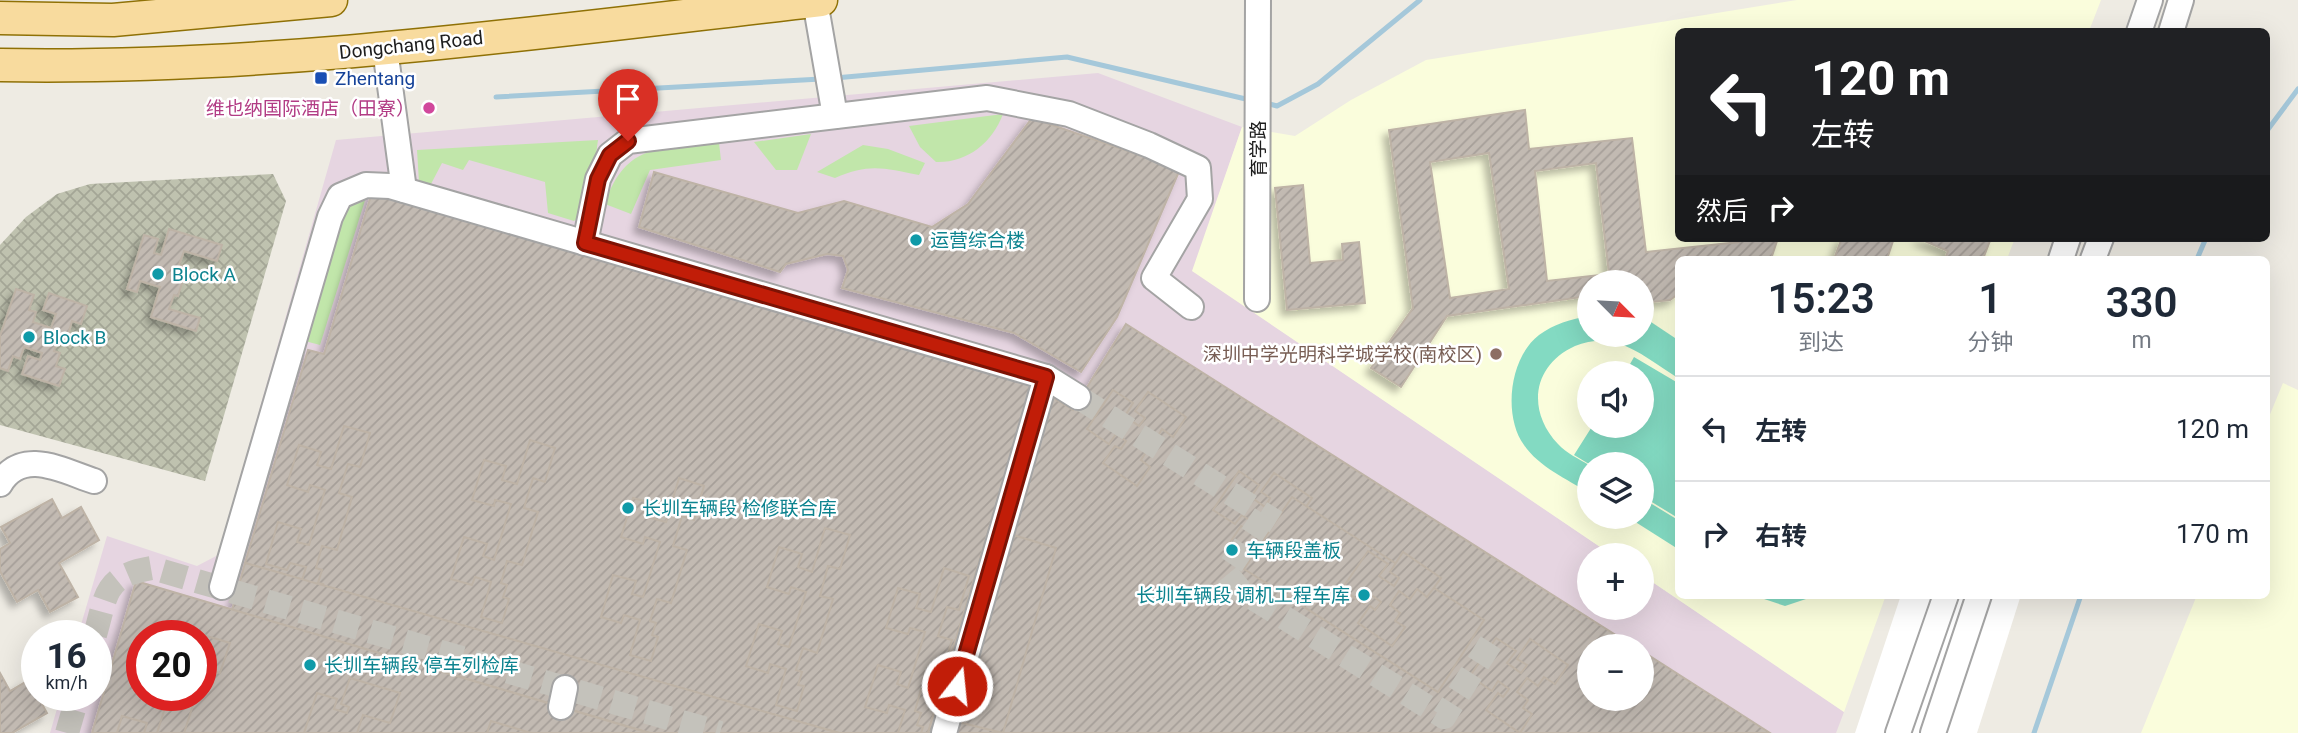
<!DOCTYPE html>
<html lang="zh">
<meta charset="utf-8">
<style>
:root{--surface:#fff;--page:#f6f6f7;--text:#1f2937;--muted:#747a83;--line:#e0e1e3}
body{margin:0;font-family:Roboto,"Noto Sans SC",sans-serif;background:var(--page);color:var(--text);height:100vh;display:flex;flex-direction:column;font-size:26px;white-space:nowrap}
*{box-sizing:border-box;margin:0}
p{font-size:23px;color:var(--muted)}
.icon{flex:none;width:38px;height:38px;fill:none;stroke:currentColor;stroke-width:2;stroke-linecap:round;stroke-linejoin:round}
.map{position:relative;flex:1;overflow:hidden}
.drawer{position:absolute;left:1675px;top:256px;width:595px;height:343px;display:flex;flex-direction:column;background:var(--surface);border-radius:10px;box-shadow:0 7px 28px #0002}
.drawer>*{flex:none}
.guide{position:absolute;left:1675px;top:28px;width:595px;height:214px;border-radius:10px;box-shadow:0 7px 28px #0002;background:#202124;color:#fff;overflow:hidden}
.needle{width:46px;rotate:114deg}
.tools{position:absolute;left:1577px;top:270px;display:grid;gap:14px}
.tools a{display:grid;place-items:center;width:77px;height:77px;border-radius:50%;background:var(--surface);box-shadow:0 7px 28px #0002;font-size:35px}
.speed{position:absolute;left:21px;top:620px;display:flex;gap:14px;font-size:35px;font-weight:700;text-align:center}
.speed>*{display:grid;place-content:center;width:91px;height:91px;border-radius:50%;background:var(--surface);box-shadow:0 7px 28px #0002;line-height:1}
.speed small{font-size:18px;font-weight:400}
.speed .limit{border:10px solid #d22;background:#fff;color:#111}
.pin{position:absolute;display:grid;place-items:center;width:60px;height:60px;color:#fff;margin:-72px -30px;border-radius:50% 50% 50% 0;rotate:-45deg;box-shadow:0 0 7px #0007}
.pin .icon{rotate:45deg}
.me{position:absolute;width:77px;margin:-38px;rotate:16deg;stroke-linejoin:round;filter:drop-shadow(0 0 5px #0008)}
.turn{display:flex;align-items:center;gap:24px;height:147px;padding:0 21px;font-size:32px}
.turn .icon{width:91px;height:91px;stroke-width:2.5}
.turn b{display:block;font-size:49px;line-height:60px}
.then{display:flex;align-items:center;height:66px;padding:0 21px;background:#0003;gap:14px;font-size:26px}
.eta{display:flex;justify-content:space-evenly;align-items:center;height:119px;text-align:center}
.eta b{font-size:42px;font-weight:600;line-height:49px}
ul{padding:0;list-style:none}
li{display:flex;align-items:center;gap:21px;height:105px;padding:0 21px;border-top:2px solid var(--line)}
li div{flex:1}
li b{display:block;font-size:26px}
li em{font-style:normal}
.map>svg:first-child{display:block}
.industrial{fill:#e6d5e1;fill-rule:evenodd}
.education{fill:#fafddc;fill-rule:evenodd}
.construction{fill:url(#construction-cross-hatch)}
.grass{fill:#c1e6aa}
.pitch{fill:#83dac2}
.pier{fill:#fff}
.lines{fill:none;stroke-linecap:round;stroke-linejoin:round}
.stream{stroke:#a5c8da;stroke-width:5}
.building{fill:url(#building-hatch);stroke:#beb3a6;stroke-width:2;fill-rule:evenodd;filter:url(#shadow)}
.minor-tunnel{stroke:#c4c2bb;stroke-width:24;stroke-dasharray:24 12;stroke-linecap:butt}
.minor-casing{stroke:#a4a4a4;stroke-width:28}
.major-casing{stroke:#8f7106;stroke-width:35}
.minor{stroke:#fff;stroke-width:24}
.major{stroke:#f8db9e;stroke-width:32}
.route-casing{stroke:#7d1305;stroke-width:18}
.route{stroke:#c11d08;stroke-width:12}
.transit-dot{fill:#1a4fb4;stroke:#fff;stroke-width:2.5}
.hotel-dot{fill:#d1479c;stroke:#fff;stroke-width:2.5}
.culture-dot{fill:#0f9aa8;stroke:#fff;stroke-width:2.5}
.education-dot{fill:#8d6e63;stroke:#fff;stroke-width:2.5}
.labels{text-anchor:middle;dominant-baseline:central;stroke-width:5;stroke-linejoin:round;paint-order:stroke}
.street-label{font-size:19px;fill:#1d1d1d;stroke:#fff}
.transit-label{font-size:19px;fill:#164399;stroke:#fff;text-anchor:start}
.hotel-label{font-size:19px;fill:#b23c85;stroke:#fff;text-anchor:end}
.culture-label{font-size:19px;fill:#0d838f;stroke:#fff;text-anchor:start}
.education-label{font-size:19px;fill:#785e54;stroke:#fff;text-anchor:end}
</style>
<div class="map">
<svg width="2298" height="733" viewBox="0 0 2298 733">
<defs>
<pattern id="construction-cross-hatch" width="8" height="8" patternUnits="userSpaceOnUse" patternTransform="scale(1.75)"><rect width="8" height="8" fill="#bfc2af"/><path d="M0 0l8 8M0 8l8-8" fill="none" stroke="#a4a696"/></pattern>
<pattern id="building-hatch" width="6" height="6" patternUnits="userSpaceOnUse" patternTransform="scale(1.75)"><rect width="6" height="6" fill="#c2bab2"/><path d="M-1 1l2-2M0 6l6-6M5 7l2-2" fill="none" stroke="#a69f99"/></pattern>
<filter id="shadow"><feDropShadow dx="-5.5" dy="5.5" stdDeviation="3.5" flood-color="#0004"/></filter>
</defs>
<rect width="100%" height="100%" fill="#eeebe3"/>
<path class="industrial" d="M1098,73L1242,127L1193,271L1612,555H1589V607H1642V575L1844,712L1836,733H50L61,695H96V635H78L107,536L197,566L218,555L336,140ZM142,635H201V695H142ZM1589,646H1642V698H1589Z"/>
<g class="education">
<path d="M1797,0H2101L2089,31L1678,32V238H2015L2007,259H1678V595H1886L1844,712L1642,575V555H1612L1192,271L1242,127L1295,136L1351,100L1426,60ZM1589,282H1642V334H1589ZM1589,373H1642V425H1589ZM1589,464H1642V516H1589Z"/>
<path d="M2283,383L2298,390V733H2141L2197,595H2266V424Z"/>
</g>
<path class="construction" d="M273,174L286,201L205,481L0,425V245L26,217L57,194L90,184Z"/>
<g class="grass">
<path d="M1003,114C992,143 967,163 936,162L920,147L909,126Z"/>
<path d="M811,134L797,170H776L754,142Z"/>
<path d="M598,140C594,164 595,206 574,221L548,213L545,182L469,160L463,170L442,163L431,184L419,182L417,150Z"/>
<path d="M719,143L721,160L650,170L631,214L605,204C626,141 662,149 719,143Z"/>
<path d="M863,145L888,149L925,163L919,175C884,168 869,163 835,178L817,172Z"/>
<path d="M367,194L320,345L305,341L343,211L354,199Z"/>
</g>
<g class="pitch">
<path d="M1589,316V334H1642V316L1678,340V378C1660,367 1638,349 1617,343C1604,338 1588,341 1575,346C1533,365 1526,410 1558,444C1566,453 1579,459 1589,465V493C1567,479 1539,467 1524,445C1503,416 1509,358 1539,335C1554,324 1571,319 1589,316Z"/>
<path d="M1634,357L1678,383V518L1642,496V464H1589L1574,455L1593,425H1642V373H1625Z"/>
<path d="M1642,498L1678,520V549L1626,516H1642Z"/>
<path d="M1752,595H1818L1785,606Z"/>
</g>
<path class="pier" d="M1901,595H2021L1977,733H1855Z"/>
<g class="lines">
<g class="stream">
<path d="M835,78L1067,57L1250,100"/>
<path d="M496,97L821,79"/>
<path d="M1266,103L1277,106L1318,84L1420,0"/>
<path d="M2266,132L2298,89"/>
<path d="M2197,259L2206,238"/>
<path d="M2034,733L2081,595"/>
</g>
</g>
<g class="building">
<path d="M1525,110L1529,149L1632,138L1646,252L1739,242L1740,238H1778L1771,259H1678V294L1670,300L1642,303V282H1589V296L1447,316L1401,387L1371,368L1413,308L1389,130ZM1489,153L1509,289L1450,298L1430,162ZM1596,163L1609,274L1547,281L1535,171Z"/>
<path d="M1032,118L1180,169L1117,317L1081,372L1014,333L842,288L848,270L843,256L827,254L786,264L780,272L639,227L654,172L798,213L844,201L932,227L968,204Z"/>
<path d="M1303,185L1310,263L1343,260L1342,244L1359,242L1365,303L1287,310L1275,188Z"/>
<path d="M372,192L1032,385L928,733H839L245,563L308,350L324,354Z"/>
<path d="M169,229L222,245L217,261L184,251L179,265L187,267L178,296L174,295L169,309L200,318L196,331L151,317L160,287L140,281L137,292L127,289L144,235L158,239L154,253L161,255Z"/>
<path d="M1842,238H1894L1887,259H1834Z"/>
<path d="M1918,238H1991L1983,259H1945L1948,251Z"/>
<path d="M16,289L34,295L29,310L36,312L33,322L51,328L56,314L43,310L49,293L87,306L81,324L72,321L67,338L59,336L54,351L60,353L56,366L65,369L59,386L22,374L28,356L40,360L42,353L24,347L20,359L13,356L8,371L0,368V336Z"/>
<path d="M1126,324L1633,646H1589V698H1642V651L1770,733H928L1032,385L1073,410Z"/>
<path d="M1113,390L1133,403L1125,416L1139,426L1145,418L1135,411L1148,392L1186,417L1173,437L1162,429L1156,439L1144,431L1135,445L1146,452L1141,460L1150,467L1137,486L1103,463L1115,446L1121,449L1126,441L1116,434L1109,444L1087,429Z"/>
<path d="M344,426L370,433L360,467L348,464L339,493L352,497L337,550L322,546L316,568L322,570L318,583L323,584L316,609L295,603L306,567L290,563L287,570L266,564L278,522L301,529L297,542L309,545L325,490L310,485L308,492L287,485L299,445L321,452L317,465L331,469Z"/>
<path d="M530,440L555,448L545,482L533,478L524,508L538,512L522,565L507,561L501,583L507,585L503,597L509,599L502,623L481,617L491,582L475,577L472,585L451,579L464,537L487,544L483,556L494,560L511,504L495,500L494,506L472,500L484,460L506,466L502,480L517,484Z"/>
<path d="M1239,471L1259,485L1251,497L1265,507L1270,498L1261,492L1274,473L1312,498L1299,517L1288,510L1281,519L1270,512L1261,526L1272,533L1266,541L1276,548L1263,567L1229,544L1241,526L1247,530L1252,522L1242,515L1235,524L1213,510Z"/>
<path d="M679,478L704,486L694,520L682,516L673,546L687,550L671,603L657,599L650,621L656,623L652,635L658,637L651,661L630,655L640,620L624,615L621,623L601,617L613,575L636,581L632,594L643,597L660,542L645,537L643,544L621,537L633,498L655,504L651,518L666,522Z"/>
<path d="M1292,497L1484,620L1438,692L1244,569Z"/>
<path d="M52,499L62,518L81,507L99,540L59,563L78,597L50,612L38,590L17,602L0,571V549L10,543L1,527Z"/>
<path d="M825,528L850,535L840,569L828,566L820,596L833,599L817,653L803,648L796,670L802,672L798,685L804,686L797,711L776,705L786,669L770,664L768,673L746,666L759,624L782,631L778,644L789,647L806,592L791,587L789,594L767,587L779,547L802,554L798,567L812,572Z"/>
<path d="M1010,534L1056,548L1003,733L954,721Z"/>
<path d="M1368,551L1388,564L1379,576L1394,586L1399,578L1390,572L1403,552L1441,578L1427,597L1417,589L1410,599L1399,591L1390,605L1400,613L1395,621L1405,627L1392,646L1358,623L1370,606L1375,610L1381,602L1370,594L1364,604L1342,589Z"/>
<path d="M245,563L839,733H650L232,610Z"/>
<path d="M944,568L969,576L959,610L947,607L938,636L952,640L936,693L921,689L915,711L921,713L917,725L923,727L921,733H898L905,710L889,705L887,713L865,707L878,665L901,672L897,684L908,688L925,632L910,628L908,634L886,628L898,588L920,594L916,608L931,612Z"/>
<path d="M136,581L649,733H92ZM142,635H201V695H142Z"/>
<path d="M180,628L230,643L220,673L201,667V635H178Z"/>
<path d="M1496,638L1516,651L1507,663L1521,673L1527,665L1517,659L1530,639L1568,665L1555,684L1544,677L1538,686L1527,678L1517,692L1528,700L1523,708L1532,714L1520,733L1486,710L1498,693L1503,697L1509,689L1498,681L1492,691L1470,676Z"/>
<path d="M142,659V690L133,687Z"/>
<path d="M0,673L10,691L29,680L47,713L12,733H0Z"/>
<path d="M350,678L400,693L390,723L363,715L357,733H304L317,693L337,699L334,709L347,713L349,707L341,704Z"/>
<path d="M169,695L195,699L184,733H157Z"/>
<path d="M122,716L147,723L144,733H117Z"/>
<path d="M491,721L531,733H487Z"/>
</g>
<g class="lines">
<g class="minor-tunnel">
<path d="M1078,397L1276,522"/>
<path d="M1265,515L1226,573L1240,590L1444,717L1497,633"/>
<path d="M95,635C107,593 104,576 152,568L720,733"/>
<path d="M67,733L78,695"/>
</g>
<g class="minor-casing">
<g id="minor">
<path d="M815,1L835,116"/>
<path d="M2139,32L2150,0"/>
<path d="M2171,32L2181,0"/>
<path d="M385,49L404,190"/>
<path d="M585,243L598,179L610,155L628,141L987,98L1069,114L1149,145L1198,168L1200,199L1154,278L1191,307"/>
<path d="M2061,259L2068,238"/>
<path d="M2093,259L2101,238"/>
<path d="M1257,299L1258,0"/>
<path d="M1046,377L1078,397"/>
<path d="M0,484C22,447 63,471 94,481"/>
<path d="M222,587L330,217L340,196L366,185L390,186L1046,377L944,733"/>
<path d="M561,707L565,688"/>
<path d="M1898,733L1946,595"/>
<path d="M1933,733L1979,595"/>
</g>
</g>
<g class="major-casing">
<g id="major">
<path d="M0,18L113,20L331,0"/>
<path d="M0,65C275,70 548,31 821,0"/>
</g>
</g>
<use href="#minor" class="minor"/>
<use href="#major" class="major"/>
</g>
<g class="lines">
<g class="route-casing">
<path id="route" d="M628,141L610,155L598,179L585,243L1046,377L957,686"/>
</g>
<use href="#route" class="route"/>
</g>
<rect class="transit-dot" x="314" y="71" width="14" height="14" rx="3.5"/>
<circle class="hotel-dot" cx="429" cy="108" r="7"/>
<g class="culture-dot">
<circle cx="916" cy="240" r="7"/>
<circle cx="158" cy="274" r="7"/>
<circle cx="29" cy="337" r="7"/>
<circle cx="628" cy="508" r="7"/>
<circle cx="1232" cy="550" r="7"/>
<circle cx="1364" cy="595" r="7"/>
<circle cx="310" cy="665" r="7"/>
</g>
<circle class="education-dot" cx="1496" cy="354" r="7"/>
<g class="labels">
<g class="street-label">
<text transform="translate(411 45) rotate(-6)">Dongchang Road</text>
<text transform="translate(1258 149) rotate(-90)">育学路</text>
</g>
<g class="transit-label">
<text x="335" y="78">Zhentang</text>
</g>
<g class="hotel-label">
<text x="415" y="108">维也纳国际酒店（田寮）</text>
</g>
<g class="culture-label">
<text x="930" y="240">运营综合楼</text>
<text x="172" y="274">Block A</text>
<text x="43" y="337">Block B</text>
<text x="642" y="508">长圳车辆段 检修联合库</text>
<text x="1246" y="550">车辆段盖板</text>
<text x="1350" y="595" text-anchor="end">长圳车辆段 调机工程车库</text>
<text x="324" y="665">长圳车辆段 停车列检库</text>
</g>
<g class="education-label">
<text x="1482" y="354">深圳中学光明科学城学校(南校区)</text>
</g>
</g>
</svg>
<div class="tools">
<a><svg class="needle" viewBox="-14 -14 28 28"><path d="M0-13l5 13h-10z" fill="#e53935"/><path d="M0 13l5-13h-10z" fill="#747a83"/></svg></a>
<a><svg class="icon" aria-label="sound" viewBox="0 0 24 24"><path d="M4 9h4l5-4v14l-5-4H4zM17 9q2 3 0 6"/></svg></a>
<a><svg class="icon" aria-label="layers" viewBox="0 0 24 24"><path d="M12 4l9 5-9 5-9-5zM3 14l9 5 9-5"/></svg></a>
<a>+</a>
<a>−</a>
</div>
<div class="speed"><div>16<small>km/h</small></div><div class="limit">20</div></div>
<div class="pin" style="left:628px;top:141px;background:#d93025"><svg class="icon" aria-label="arrive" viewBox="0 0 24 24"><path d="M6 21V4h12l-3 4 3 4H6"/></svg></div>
<svg class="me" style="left:957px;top:686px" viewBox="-20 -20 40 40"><circle r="17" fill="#c11d08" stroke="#fff" stroke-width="3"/><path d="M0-11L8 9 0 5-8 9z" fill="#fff"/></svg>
<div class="guide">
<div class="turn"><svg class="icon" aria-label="left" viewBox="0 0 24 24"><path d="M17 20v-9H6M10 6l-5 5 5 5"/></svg><div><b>120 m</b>左转</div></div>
<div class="then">然后<svg class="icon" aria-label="right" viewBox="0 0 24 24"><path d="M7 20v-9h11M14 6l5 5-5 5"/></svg></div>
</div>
<section class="drawer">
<div class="eta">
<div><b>15:23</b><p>到达</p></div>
<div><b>1</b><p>分钟</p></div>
<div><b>330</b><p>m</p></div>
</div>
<ul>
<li><svg class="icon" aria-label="left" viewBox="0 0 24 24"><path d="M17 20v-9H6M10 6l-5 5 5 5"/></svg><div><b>左转</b></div><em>120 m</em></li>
<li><svg class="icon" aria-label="right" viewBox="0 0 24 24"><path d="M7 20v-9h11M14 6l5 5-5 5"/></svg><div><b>右转</b></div><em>170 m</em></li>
</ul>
</section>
</div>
